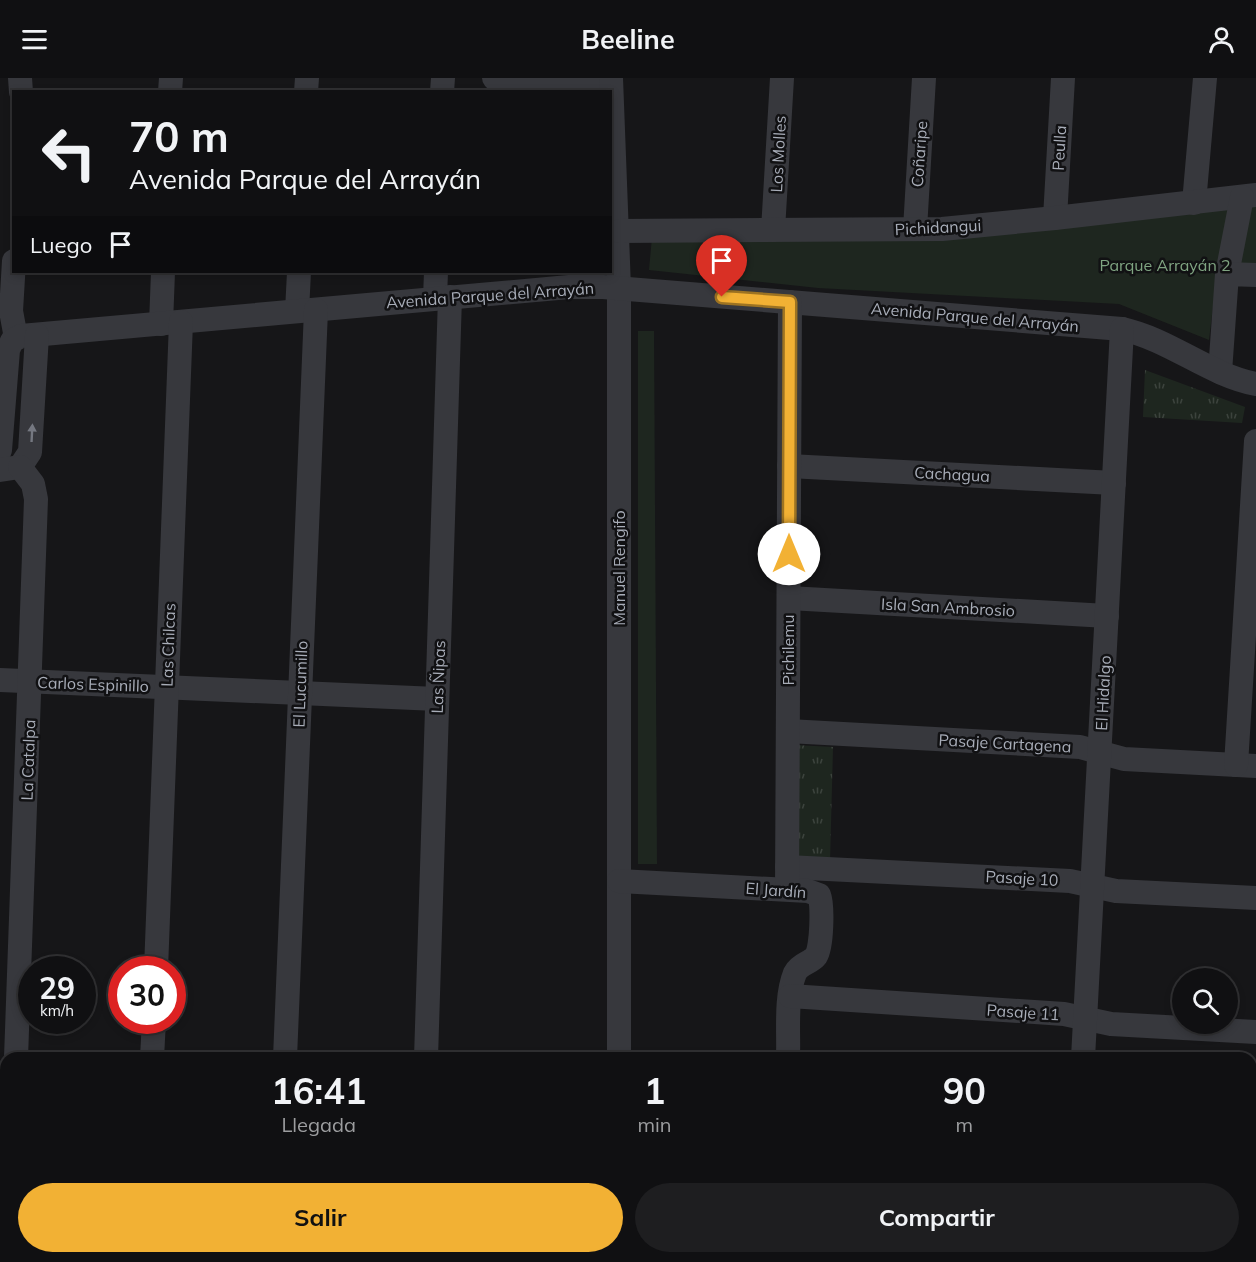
<!DOCTYPE html>
<html lang="es">
<meta charset="utf-8">
<style>
:root{--surface:#101012;--page:#1e1e20;--text:#f1f3f6;--muted:#9c9d9f;--line:#303032;--accent:#f2b134}
body{margin:0;font-family:Mulish,sans-serif;background:var(--page);color:var(--text);height:100vh;display:flex;flex-direction:column;font-size:22px;white-space:nowrap}
*{box-sizing:border-box;margin:0}
p{font-size:20px;color:var(--muted)}
.icon{flex:none;width:33px;height:33px;fill:none;stroke:currentColor;stroke-width:2;stroke-linecap:round;stroke-linejoin:round}
.map{position:relative;flex:1;overflow:hidden}
.sheet{position:absolute;left:0px;top:974px;width:1257px;height:212px;display:flex;flex-direction:column;background:var(--surface);border-radius:18px 18px 0 0;box-shadow:0 3px 9px #0003,0 0 0 2px var(--line)}
.sheet>*{flex:none}
.banner{position:absolute;left:12px;top:12px;width:600px;height:183px;border-radius:0px;box-shadow:0 3px 9px #0003,0 0 0 2px var(--line);background:#101012;color:var(--text);overflow:hidden}
.tools{position:absolute;left:1172px;top:890px;display:grid;gap:12px}
.tools a{display:grid;place-items:center;width:66px;height:66px;border-radius:50%;background:var(--surface);box-shadow:0 3px 9px #0003,0 0 0 2px var(--line);font-size:30px}
.speed{position:absolute;left:18px;top:878px;display:flex;gap:12px;font-size:30px;font-weight:700;text-align:center}
.speed>*{display:grid;place-content:center;width:78px;height:78px;border-radius:50%;background:var(--surface);box-shadow:0 3px 9px #0003,0 0 0 2px var(--line);line-height:1}
.speed small{font-size:15px;font-weight:400}
.speed .limit{border:9px solid #d22;background:#fff;color:#111}
.pin{position:absolute;display:grid;place-items:center;width:51px;height:51px;color:#fff;margin:-62px -26px;border-radius:50% 50% 50% 0;rotate:-45deg;box-shadow:0 0 6px #0007}
.pin .icon{rotate:45deg}
.me{position:absolute;width:66px;margin:-33px;rotate:0deg;stroke-linejoin:round;filter:drop-shadow(0 0 4px #0008)}
.turn{display:flex;align-items:center;gap:21px;height:126px;padding:0 18px;font-size:27px}
.turn .icon{width:78px;height:78px;stroke-width:2.5}
.turn b{display:block;font-size:42px;line-height:51px}
.then{display:flex;align-items:center;height:57px;padding:0 18px;background:#0003;gap:12px;font-size:22px}
.eta{display:flex;justify-content:space-evenly;align-items:center;height:102px;text-align:center}
.eta b{font-size:36px;font-weight:700;line-height:42px}
.button{display:flex;gap:12px;margin-top:auto;padding:12px 18px}
.button a{flex:1;height:69px;border-radius:36px;background:var(--accent);color:#111;font-size:24px;font-weight:700;line-height:69px;text-align:center}
.button a+a{background:var(--page);color:var(--text)}
header{display:flex;justify-content:space-between;align-items:center;height:78px;padding:0 18px;background:var(--surface);font-size:27px;font-weight:700}
.map>svg:first-child{display:block}
.grass{fill:url(#grass-tufts)}
.green{fill:#1e261f}
.lines{fill:none;stroke-linecap:round;stroke-linejoin:round}
.minor{stroke:#37383d;stroke-width:24}
.oneway{fill:#757881}
.route-casing{stroke:#9d7322;stroke-width:15}
.route{stroke:#f2b134;stroke-width:10}
.labels{text-anchor:middle;dominant-baseline:central;stroke-width:5;stroke-linejoin:round;paint-order:stroke}
.street-label{font-size:16px;fill:#a8adb8;stroke:#111113}
.park-label{font-size:16px;fill:#7fa381;stroke:#111113}
</style>
<header><svg class="icon" aria-label="menu" viewBox="0 0 24 24"><path d="M4 6h16M4 12h16M4 18h16"/></svg>Beeline<svg class="icon" aria-label="person" viewBox="0 0 24 24"><circle cx="12" cy="8" r="4"/><path d="M4 21q1-7 8-7t8 7"/></svg></header>
<div class="map">
<svg width="1256" height="1184" viewBox="0 0 1256 1184">
<defs>
<pattern id="grass-tufts" width="24" height="20" patternUnits="userSpaceOnUse" patternTransform="scale(1.5)"><rect width="24" height="20" fill="#1e261f"/><path d="M3 7l-1-3M5 7V3M7 7l1-3M15 17l-1-3M17 17v-4M19 17l1-3" fill="none" stroke="#3c433d"/></pattern>
</defs>
<rect width="100%" height="100%" fill="#161618"/>
<g class="grass">
<path d="M1145,292L1245,329L1242,345L1143,339Z"/>
<path d="M795,667L833,669L830,783H794Z"/>
</g>
<g class="green">
<path d="M1256,123V188L1218,187L1209,262L1119,226L818,210L649,192L652,159Z"/>
<path d="M638,253H654L657,786H638Z"/>
</g>
<g class="lines">
<g class="minor">
<path d="M20,0L21,14"/>
<path d="M494,0L611,6"/>
<path d="M611,0L619,210V980"/>
<path d="M170,14L171,0"/>
<path d="M306,14L307,0"/>
<path d="M442,14L443,0"/>
<path d="M1194,125L1205,0"/>
<path d="M1055,140L1063,0"/>
<path d="M915,151L924,0"/>
<path d="M773,152L782,0"/>
<path d="M619,153L942,151L1055,140L1256,117"/>
<path d="M14,183L11,233L16,260"/>
<path d="M1227,196L1242,119"/>
<path d="M435,220L436,194"/>
<path d="M297,233L299,194"/>
<path d="M161,246L163,194"/>
<path d="M1220,294L1227,196L1256,197"/>
<path d="M0,372L8,272L12,263L21,258L569,209H603L1122,251C1171,262 1209,297 1256,306"/>
<path d="M789,388L1114,405"/>
<path d="M0,392L20,389L30,374L37,257"/>
<path d="M789,520L1107,538"/>
<path d="M0,602L437,621"/>
<path d="M788,653L1080,669L1124,681L1256,688"/>
<path d="M1236,687L1256,363"/>
<path d="M787,789L1070,803L1116,813L1256,820"/>
<path d="M619,803L808,813L819,817C823,827 822,869 816,878C811,885 800,885 795,895C785,920 789,953 788,980"/>
<path d="M787,811L790,224"/>
<path d="M156,891L181,244"/>
<path d="M790,918L1064,936L1111,946L1256,954"/>
<path d="M16,980L36,421L33,406L20,389"/>
<path d="M152,980L154,942"/>
<path d="M285,980L316,232"/>
<path d="M426,980L450,219"/>
<path d="M1083,980L1122,251"/>
<path d="M1251,1087H1256"/>
<path d="M269,1179L380,1184"/>
<path d="M620,1179V1184"/>
<path d="M1074,1179V1184"/>
<path d="M5,1184L181,1179"/>
</g>
</g>
<defs><path id="oneway-solid" d="M-6-.8H1V-3.2L6.5 0L1 3.2V.8H-6Z" transform="scale(1.5)"/></defs>
<use class="oneway" href="#oneway-solid" transform="translate(32 355) rotate(-87)"/>
<g class="lines">
<g class="route-casing">
<path id="route" d="M722,219L790,224L789,476"/>
</g>
<use href="#route" class="route"/>
</g>
<g class="labels">
<g class="street-label">
<text transform="translate(1059 70) rotate(-87)">Peulla</text>
<text transform="translate(778 76) rotate(-87)">Los Molles</text>
<text transform="translate(919 76) rotate(-86)">Coñaripe</text>
<text transform="translate(938 149) rotate(-3)">Pichidangui</text>
<text transform="translate(490 217) rotate(-4)">Avenida Parque del Arrayán</text>
<text transform="translate(975 239) rotate(5)">Avenida Parque del Arrayán</text>
<text transform="translate(952 396) rotate(3)">Cachagua</text>
<text transform="translate(619 490) rotate(-90)">Manuel Rengifo</text>
<text transform="translate(948 529) rotate(3)">Isla San Ambrosio</text>
<text transform="translate(168 567) rotate(-88)">Las Chilcas</text>
<text transform="translate(788 572) rotate(-90)">Pichilemu</text>
<text transform="translate(438 599) rotate(-88)">Las Ñipas</text>
<text transform="translate(93 606) rotate(2)">Carlos Espinillo</text>
<text transform="translate(300 606) rotate(-88)">El Lucumillo</text>
<text transform="translate(1103 615) rotate(-87)">El Hidalgo</text>
<text transform="translate(1005 665) rotate(3)">Pasaje Cartagena</text>
<text transform="translate(28 682) rotate(-88)">La Catalpa</text>
<text transform="translate(1022 800) rotate(3)">Pasaje 10</text>
<text transform="translate(776 812) rotate(4)">El Jardín</text>
<text transform="translate(1023 934) rotate(4)">Pasaje 11</text>
</g>
<g class="park-label">
<text x="1165" y="187">Parque Arrayán 2</text>
</g>
</g>
</svg>
<div class="tools">
<a><svg class="icon" aria-label="search" viewBox="0 0 24 24"><circle cx="10" cy="10" r="6"/><path d="M15 15l6 6"/></svg></a>
</div>
<div class="speed"><div>29<small>km/h</small></div><div class="limit">30</div></div>
<div class="pin" style="left:722px;top:219px;background:#d93025"><svg class="icon" aria-label="arrive" viewBox="0 0 24 24"><path d="M6 21V4h12l-3 4 3 4H6"/></svg></div>
<svg class="me" style="left:789px;top:476px" viewBox="-20 -20 40 40"><circle r="19" fill="#fff"/><path d="M0-13L10 11 0 6-10 11z" fill="#f2b134"/></svg>
<div class="banner">
<div class="turn"><svg class="icon" aria-label="left" viewBox="0 0 24 24"><path d="M17 20v-9H6M10 6l-5 5 5 5"/></svg><div><b>70 m</b>Avenida Parque del Arrayán</div></div>
<div class="then">Luego<svg class="icon" aria-label="arrive" viewBox="0 0 24 24"><path d="M6 21V4h12l-3 4 3 4H6"/></svg></div>
</div>
<section class="sheet">
<div class="eta">
<div><b>16:41</b><p>Llegada</p></div>
<div><b>1</b><p>min</p></div>
<div><b>90</b><p>m</p></div>
</div>
<div class="button"><a>Salir</a><a>Compartir</a></div>
</section>
</div>
